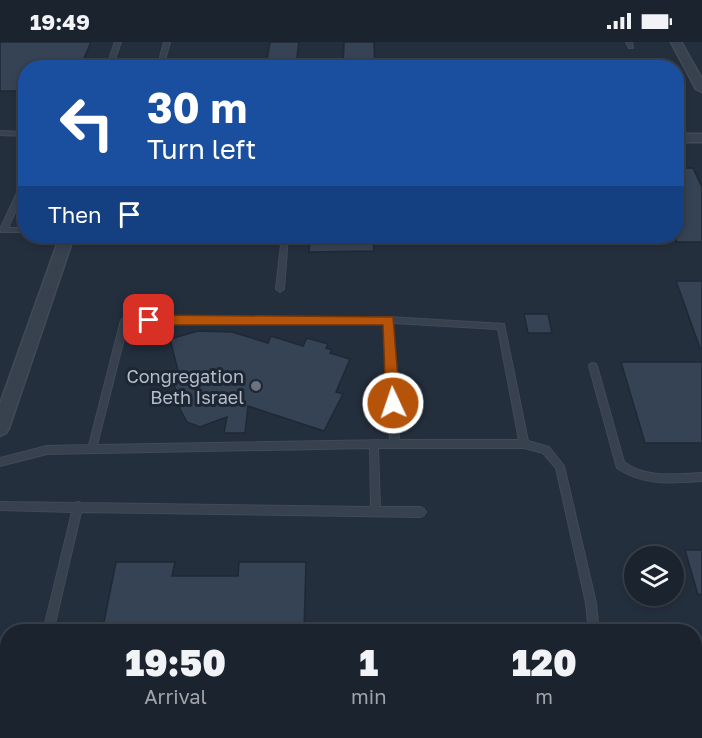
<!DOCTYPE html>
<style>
:root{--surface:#1b232e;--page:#282f3a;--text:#f1f3f6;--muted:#a0a4aa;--line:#39404a}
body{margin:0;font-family:"Golos Text",sans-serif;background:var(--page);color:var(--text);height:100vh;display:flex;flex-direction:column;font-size:22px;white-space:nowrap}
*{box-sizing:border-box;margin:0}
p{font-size:20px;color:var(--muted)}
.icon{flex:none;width:33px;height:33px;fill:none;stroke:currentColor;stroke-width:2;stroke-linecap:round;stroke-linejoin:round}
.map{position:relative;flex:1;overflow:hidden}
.side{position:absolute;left:0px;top:582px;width:702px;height:114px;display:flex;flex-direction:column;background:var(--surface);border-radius:24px 24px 0 0;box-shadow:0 3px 9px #0003,0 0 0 2px var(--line)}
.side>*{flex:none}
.guide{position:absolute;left:18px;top:18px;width:666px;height:183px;border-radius:24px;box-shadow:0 3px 9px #0003,0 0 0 2px var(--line);background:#1a4fa0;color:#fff;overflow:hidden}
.buttons{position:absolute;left:624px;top:504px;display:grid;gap:12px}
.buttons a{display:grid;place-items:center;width:60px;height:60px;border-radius:50%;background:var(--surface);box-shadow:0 3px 9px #0003,0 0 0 2px var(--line);font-size:30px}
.pin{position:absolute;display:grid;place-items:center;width:51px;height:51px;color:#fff;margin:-26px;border-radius:12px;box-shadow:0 3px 9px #0006}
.me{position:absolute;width:66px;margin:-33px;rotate:357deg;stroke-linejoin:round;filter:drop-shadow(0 0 4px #0008)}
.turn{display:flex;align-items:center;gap:21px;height:126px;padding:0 30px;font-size:27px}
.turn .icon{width:78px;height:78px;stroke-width:2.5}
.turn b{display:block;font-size:42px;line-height:51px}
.then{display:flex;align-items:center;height:57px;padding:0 30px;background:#0003;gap:12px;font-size:22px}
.eta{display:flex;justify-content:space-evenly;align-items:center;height:102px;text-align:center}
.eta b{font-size:36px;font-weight:800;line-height:42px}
.status{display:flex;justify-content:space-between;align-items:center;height:42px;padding:0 30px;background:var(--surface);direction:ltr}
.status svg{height:16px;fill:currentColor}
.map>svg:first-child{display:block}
.building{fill:#364354;stroke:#1f2835;stroke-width:1.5}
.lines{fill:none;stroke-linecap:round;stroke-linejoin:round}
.lane-casing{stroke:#414a57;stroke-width:2}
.street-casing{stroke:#414a57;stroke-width:3}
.lane{fill:#38414e;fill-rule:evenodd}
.street{fill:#38414e;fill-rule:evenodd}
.route{fill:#b45309;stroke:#753606;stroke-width:1.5}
.worship-dot{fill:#6b7280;stroke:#1d2633;stroke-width:2}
.labels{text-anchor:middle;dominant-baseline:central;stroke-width:6;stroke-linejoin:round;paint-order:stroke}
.poi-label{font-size:18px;fill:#b4bcc9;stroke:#1d2633;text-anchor:end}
</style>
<div class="status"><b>19:49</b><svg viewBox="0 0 49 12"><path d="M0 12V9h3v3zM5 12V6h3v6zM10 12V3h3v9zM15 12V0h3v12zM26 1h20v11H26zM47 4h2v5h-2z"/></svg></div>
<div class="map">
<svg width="702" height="696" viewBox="0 0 702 696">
<rect width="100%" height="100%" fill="#242f3e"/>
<g class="building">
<path d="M0,0H91L80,26H26V49H0Z"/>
<path d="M270,0H299L296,23H266Z"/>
<path d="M344,0H374L375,26H343Z"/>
<path d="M676,126H693L702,145V200H676Z"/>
<path d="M310,194H373L374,209L309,210Z"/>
<path d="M676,239H702V306H700Z"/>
<path d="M524,272H548L552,291H528Z"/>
<path d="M198,289L232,290L268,301L271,294L303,304L307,296L328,302L326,306L332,308L330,311L350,317L336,350L343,352L324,389L248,364L245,391H224L227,375L200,385L187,380L180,367L173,338L180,337L170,297Z"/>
<path d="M621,320H702V401H645Z"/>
<path d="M685,508H702V552L698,553Z"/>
<path d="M116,520H175L172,534H238L239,520H306L304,590H102Z"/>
</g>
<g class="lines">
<g class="lane-casing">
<g id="lane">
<path d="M115,0H121L112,26H106Z"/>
<path d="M164,0H170L163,26H157Z"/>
<path d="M626,0H632L633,6H629Z"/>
<path d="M0,89L26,90V94L0,93Z"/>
<path d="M24,136H26V146L8,186H26V190H1L0,187Z"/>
<path d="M282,194H288L284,247L280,250L276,247Z"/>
<path d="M125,275H389L504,282L528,399L549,405L564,424L596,561L599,590H589L586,561L556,426L543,411L524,406H378L380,465H421L424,467L426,470L424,473L421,475L81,470L53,590H43L72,470L0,468V460L75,461L78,460L81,461L371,465L370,406L47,412L0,424V416L47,404L89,403L121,278ZM128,281H385L390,398L97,403ZM393,281L498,287L519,398H399Z"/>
<path d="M593,321L596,322L597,324L624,420C647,437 675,432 702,431V439C672,441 643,444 617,426L589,324L590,322Z"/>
</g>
</g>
<g class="street-casing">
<g id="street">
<path d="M671,0H681L702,37V50L696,47Z"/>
<rect x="676" y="92" width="26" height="8"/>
<path d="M60,194H74L9,386L6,391L0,394V362Z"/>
</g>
</g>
<use href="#lane" class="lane"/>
<use href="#street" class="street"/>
</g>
<path class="route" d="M149,273L393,275L400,361L393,367L386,361L383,283H149L143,278Z"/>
<circle class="worship-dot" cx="256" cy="344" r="6"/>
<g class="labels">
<g class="poi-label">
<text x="244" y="334">Congregation<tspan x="244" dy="21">Beth Israel</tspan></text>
</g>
</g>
</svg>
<div class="buttons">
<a><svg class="icon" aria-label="layers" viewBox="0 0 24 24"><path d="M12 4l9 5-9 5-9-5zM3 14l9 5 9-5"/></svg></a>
</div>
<div class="pin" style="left:149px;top:278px;background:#d93025"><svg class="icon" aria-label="arrive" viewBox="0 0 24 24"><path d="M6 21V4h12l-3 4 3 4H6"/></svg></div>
<svg class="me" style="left:393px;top:361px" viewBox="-20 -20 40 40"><circle r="17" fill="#b45309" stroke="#fff" stroke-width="3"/><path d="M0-11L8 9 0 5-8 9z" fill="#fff"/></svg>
<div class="guide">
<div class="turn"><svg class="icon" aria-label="left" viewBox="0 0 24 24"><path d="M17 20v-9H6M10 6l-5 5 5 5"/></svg><div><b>30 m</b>Turn left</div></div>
<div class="then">Then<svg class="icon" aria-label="arrive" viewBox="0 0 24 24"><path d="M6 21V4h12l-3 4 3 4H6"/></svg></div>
</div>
<section class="side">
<div class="eta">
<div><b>19:50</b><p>Arrival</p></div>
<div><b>1</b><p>min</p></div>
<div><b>120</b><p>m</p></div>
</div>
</section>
</div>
